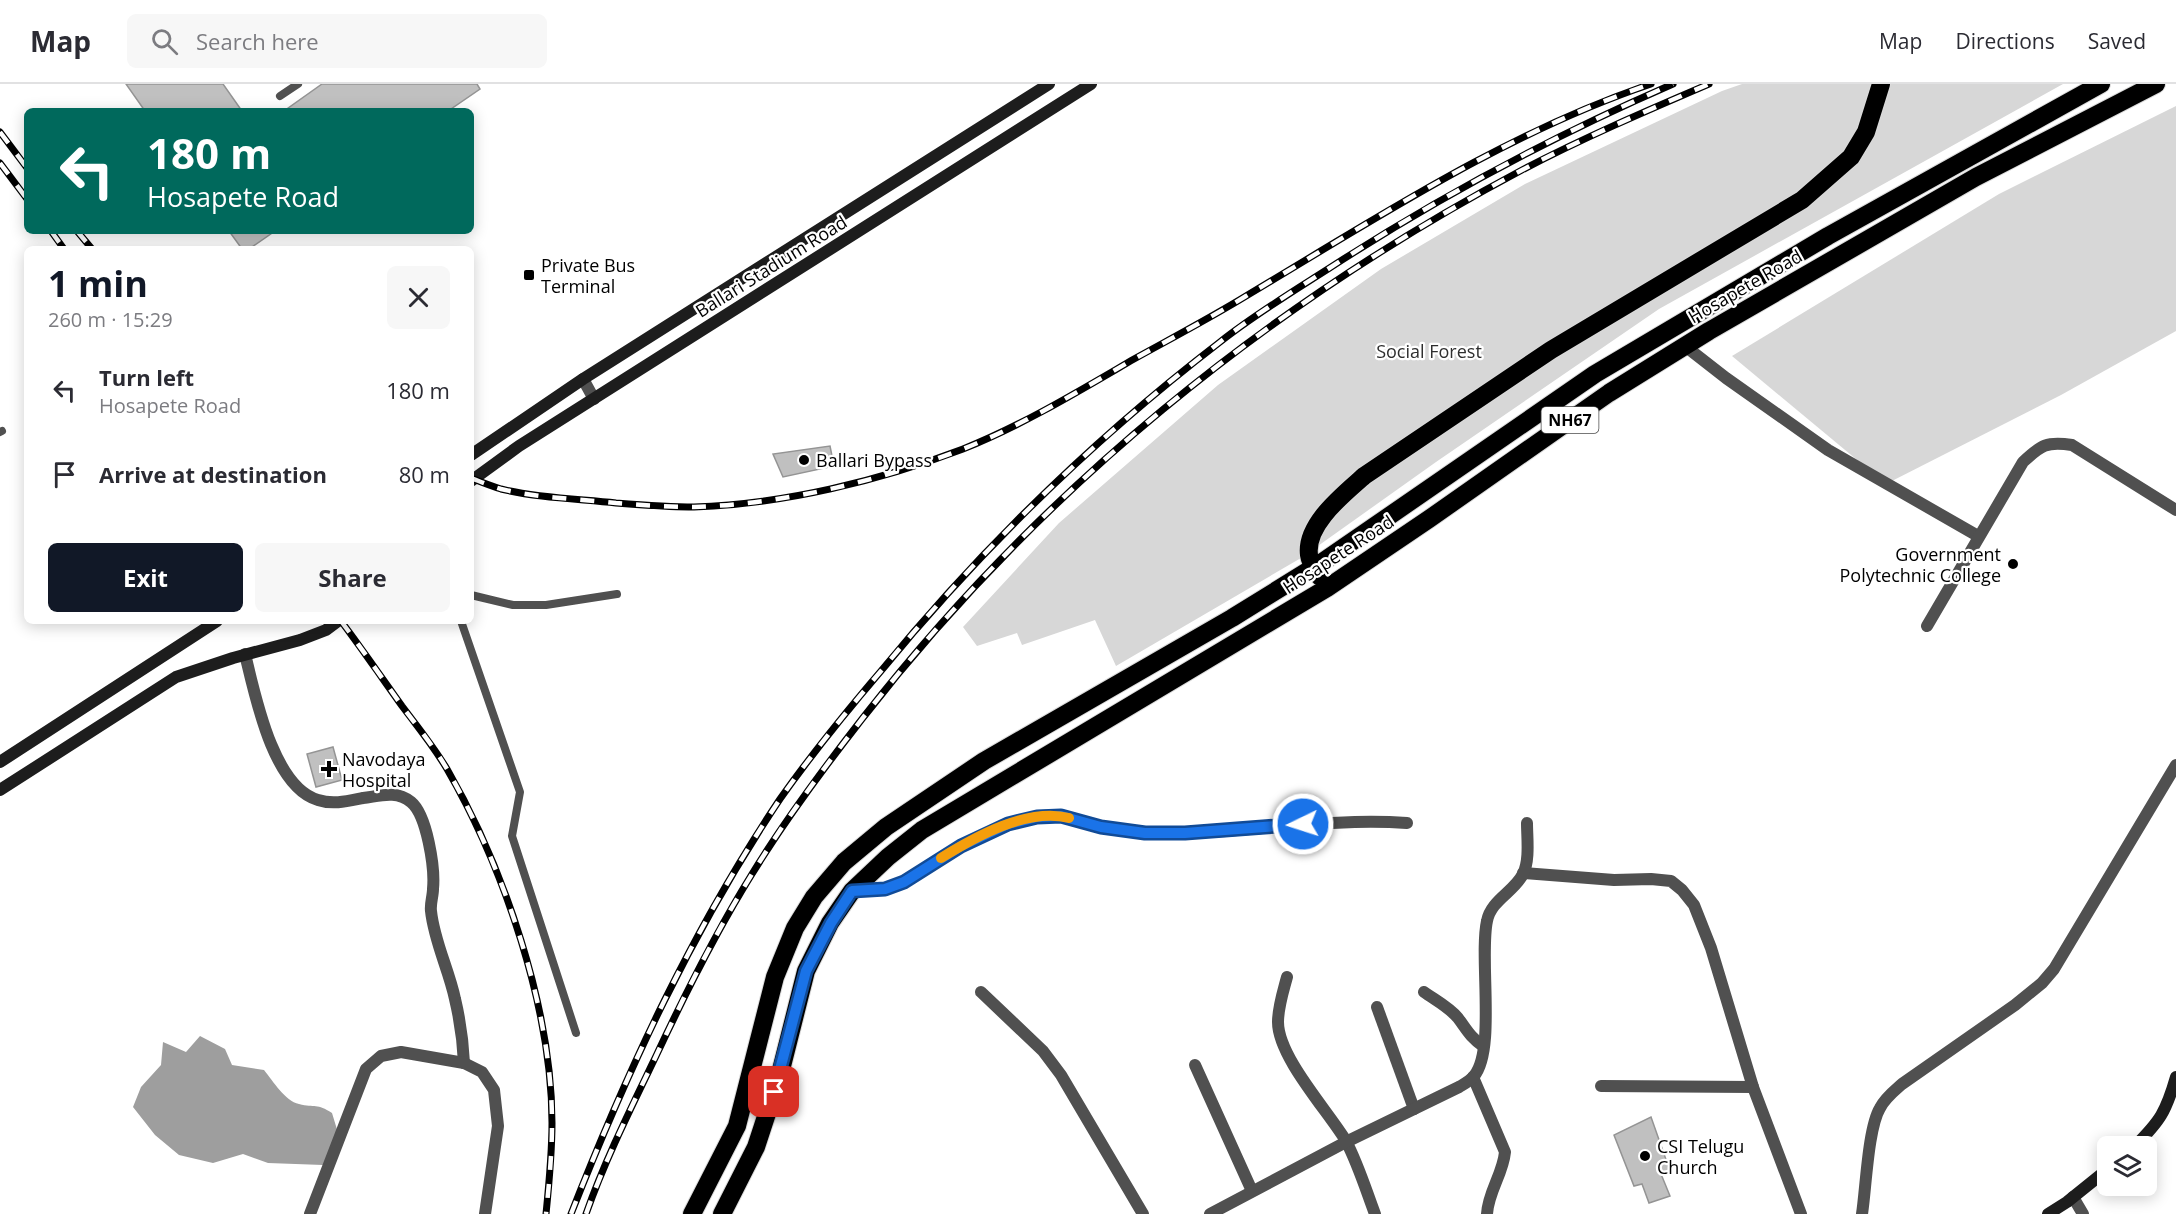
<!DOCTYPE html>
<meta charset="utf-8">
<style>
:root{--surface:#fff;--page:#f7f7f7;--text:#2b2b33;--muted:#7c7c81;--line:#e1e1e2;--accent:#111827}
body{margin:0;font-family:"Open Sans",sans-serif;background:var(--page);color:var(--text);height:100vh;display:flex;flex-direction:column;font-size:22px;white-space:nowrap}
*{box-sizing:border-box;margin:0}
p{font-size:20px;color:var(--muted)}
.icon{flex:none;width:33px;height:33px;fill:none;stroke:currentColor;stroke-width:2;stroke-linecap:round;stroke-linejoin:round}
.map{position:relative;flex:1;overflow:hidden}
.side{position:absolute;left:24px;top:162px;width:450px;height:378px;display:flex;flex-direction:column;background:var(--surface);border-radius:9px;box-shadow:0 3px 15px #0003}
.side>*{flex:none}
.hud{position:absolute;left:24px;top:24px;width:450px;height:126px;border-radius:9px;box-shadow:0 3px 15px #0003;background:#00695c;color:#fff;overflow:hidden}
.tools{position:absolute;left:2097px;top:1052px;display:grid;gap:12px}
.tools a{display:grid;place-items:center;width:60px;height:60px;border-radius:9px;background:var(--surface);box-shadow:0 3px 15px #0003;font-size:30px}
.pin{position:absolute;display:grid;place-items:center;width:51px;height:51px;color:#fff;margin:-26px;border-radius:12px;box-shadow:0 3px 9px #0006}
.me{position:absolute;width:66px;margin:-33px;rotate:266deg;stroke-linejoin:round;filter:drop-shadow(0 0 4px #0008)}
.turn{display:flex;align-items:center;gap:21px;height:126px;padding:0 24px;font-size:27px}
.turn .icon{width:78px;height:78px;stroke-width:2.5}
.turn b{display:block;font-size:42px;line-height:51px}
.round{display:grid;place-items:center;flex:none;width:63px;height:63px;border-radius:9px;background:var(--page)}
.summary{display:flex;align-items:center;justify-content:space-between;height:102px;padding:0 24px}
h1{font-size:36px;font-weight:700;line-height:45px;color:var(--accent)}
.button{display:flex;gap:12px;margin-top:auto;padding:12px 24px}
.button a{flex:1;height:69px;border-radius:9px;background:var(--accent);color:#fff;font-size:24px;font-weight:700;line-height:69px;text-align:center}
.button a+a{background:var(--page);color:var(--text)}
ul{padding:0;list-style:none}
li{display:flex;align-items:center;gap:18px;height:84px;padding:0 24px}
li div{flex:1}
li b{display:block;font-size:22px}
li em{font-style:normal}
header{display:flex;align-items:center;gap:36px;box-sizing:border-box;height:84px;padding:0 30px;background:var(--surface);border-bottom:2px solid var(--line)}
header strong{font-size:28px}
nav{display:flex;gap:33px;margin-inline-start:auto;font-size:21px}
.search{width:420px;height:54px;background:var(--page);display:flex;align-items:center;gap:15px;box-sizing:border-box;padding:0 21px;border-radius:9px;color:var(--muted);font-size:22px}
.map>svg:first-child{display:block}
.green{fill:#d7d7d7}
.water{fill:#9e9e9e}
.building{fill:#c0c0c0;stroke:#949494;stroke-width:1.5}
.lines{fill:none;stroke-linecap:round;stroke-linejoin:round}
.highway-casing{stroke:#dbdbdb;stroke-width:20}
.lane{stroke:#505050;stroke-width:8}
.street{stroke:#505050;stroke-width:12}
.secondary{stroke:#1d1d1d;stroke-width:12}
.highway{stroke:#000;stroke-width:18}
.rail-casing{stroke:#000;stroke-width:7}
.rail{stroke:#fff;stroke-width:4.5;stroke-dasharray:14;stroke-linecap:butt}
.route-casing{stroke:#114b97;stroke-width:15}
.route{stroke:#1a73e8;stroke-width:10}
.slow{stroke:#f59e0b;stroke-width:10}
.poi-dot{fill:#000;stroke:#fff;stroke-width:2}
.labels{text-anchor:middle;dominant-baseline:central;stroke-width:4.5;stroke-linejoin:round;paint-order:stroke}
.shield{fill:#fff;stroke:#4c4c4c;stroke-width:1.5}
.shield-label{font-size:16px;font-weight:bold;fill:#000}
.poi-label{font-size:18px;fill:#000;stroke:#fff;text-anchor:start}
.street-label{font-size:18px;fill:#000;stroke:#fff}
.park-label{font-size:18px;fill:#2e2e2e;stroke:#fff}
</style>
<header>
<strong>Map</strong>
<div class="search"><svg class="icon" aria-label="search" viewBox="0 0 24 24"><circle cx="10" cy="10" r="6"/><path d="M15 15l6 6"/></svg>Search here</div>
<nav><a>Map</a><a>Directions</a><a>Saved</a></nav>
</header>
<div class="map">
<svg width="2176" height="1130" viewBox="0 0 2176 1130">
<rect width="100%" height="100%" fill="#fff"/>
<g class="green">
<path d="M1742,0H2063L1659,225L1436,378L1301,474L1116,582L1095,536L1022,561L1017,549L977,562L963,543L1059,439L1218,301L1381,185L1525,100L1722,7Z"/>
<path d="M2176,22V247L2061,311L1886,400L1732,272L1999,110Z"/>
</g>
<path class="water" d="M200,952L225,965L232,981L264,986C273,997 285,1017 299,1020C315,1024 317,1019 332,1029L339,1052L323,1081L268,1079L243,1070L213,1079L179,1071L155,1051L133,1023L141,1003L161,981L163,958L186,968Z"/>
<g class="building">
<path d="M126,0H223L242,27H145Z"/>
<path d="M322,0H477L480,5L448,27H284Z"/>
<path d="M229,147H275L249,165H242Z"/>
<path d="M830,362L834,382L783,393L773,370Z"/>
<path d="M333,663L342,696L316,703L307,670Z"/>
<path d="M1651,1033L1670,1087L1661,1090L1670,1112L1649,1119L1642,1100L1634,1102L1614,1051Z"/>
</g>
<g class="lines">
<g class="highway-casing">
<g id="highway">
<path d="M1319,492C1315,486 1310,479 1309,471C1305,440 1344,410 1364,392L1551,266L1802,116L1851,73L1866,48L1881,0"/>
<path d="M692,1130L737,1042L775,893L795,844L814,813L844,778L886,743L984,677L1232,534L1324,477L1595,290L1828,152L2101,0"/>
<path d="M722,1130L756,1063L780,990L806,887L830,839L852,807L888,773L922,746L1327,504L1429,435L1609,309L1709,247L1976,93L2156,0"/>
</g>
</g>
<g class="lane">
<path d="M280,12L298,0"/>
<path d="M0,348L2,347"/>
<path d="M471,511L513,521H546L617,510"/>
<path d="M461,537L520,708L512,752L576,949"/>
</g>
<g class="street">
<path d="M1685,262L1726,294L1828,366L1978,452"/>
<path d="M583,295L594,315"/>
<path d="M1927,542L2023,378C2041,361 2047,357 2072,361L2176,426"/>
<path d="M245,570C255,611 273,703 318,716C333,721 348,717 363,714C380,712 396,706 411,718C427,731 435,784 433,805C433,812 430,820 431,827C434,857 449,886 455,915C460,936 463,957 464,979"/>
<path d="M1523,789L1614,796L1651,795L1671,797L1682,806L1694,821L1711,864L1753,1003L1801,1130"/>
<path d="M852,807C863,806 877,807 888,804C908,797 926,784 944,773C972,755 1003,739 1035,733C1058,729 1076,736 1098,742C1113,746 1132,748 1147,749C1234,752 1320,733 1407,739"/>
<path d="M1287,893C1283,908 1278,923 1278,938C1278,973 1328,1027 1346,1057C1358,1080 1366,1106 1375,1130"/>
<path d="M981,908L1043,967L1061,991L1143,1130"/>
<path d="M1424,908C1435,916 1449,923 1458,934C1467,946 1470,953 1483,962"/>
<path d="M1377,923L1414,1025"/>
<path d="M1195,981L1252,1107"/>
<path d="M1473,993L1505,1068C1503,1090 1488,1108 1487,1130"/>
<path d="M1601,1002L1753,1003"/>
<path d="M2073,1113L2083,1130"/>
<path d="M310,1130L366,985L381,972L401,968L464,979L482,988L494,1006L498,1042L485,1130"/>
<path d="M1210,1130L1346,1058L1459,1003C1464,1000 1470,997 1474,992C1496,966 1479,873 1487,837C1491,816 1514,808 1523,790C1530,776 1527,754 1527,739"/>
<path d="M1862,1130C1866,1104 1868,1044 1880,1024C1885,1014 1894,1007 1902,1000L2015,921L2042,899L2054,885L2176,681"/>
</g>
<g class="secondary">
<path d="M471,371L583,295L1049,0"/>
<path d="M471,397L519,362L1091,0"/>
<path d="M0,678L217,537"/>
<path d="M0,706L176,593L233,574L300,556L326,546L338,537"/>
<path d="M2135,1062C2160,1037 2166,1028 2176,993"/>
<path d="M2048,1130L2067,1118L2108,1085"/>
</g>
<use href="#highway" class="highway"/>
<g class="rail-casing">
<g id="rail">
<path d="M0,48L27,84"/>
<path d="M0,79L27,115"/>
<path d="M51,147L64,165"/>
<path d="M77,147L92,165"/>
<path d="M471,394C481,398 491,402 501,405C538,414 579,415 616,419C642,421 668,423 694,423C784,420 879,397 963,365C1023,341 1079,307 1134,275C1172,254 1210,234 1246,212C1377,134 1506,49 1651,0"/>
<path d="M341,537C362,565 382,594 402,622C417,642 434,663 447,685C504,784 552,924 552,1039C552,1070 549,1100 546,1130"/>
<path d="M571,1130C628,985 693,845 780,715C811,671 846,628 881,587C981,465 1095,354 1220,258C1254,231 1292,208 1328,185C1439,113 1553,52 1673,0"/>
<path d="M586,1130C605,1076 631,1024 656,972C685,910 716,848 752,790C785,736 823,685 862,635C1040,406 1266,222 1522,86C1583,54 1646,27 1709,0"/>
</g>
</g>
<use href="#rail" class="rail"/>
</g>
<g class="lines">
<g class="route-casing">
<path id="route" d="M774,1008L806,887L831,839L852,807L885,805L904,798L961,762L1008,740L1037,733L1061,732L1101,743L1145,749H1185L1303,740"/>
</g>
<use href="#route" class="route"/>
<path class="slow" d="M941,774C975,753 1028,723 1069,734"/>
</g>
<g class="poi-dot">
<rect x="523" y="185" width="12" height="12" rx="3"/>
<circle cx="804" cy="376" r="6"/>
<circle cx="2013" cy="480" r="6"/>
<path d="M326 676h6v6h6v6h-6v6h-6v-6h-6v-6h6z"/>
<circle cx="1645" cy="1072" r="6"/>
</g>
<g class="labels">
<rect class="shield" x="1541.5" y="323" width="57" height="26" rx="4.5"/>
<g class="shield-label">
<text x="1570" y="336">NH67</text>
</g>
<g class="poi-label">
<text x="541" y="181">Private Bus<tspan x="541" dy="21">Terminal</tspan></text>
<text x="816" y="376">Ballari Bypass</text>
<text x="2001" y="470" text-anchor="end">Government<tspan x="2001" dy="21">Polytechnic College</tspan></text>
<text x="342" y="675">Navodaya<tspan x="342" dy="21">Hospital</tspan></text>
<text x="1657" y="1062">CSI Telugu<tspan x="1657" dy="21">Church</tspan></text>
</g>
<g class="street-label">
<text transform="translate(771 182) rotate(-32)">Ballari Stadium Road</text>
<text transform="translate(1745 202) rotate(-30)">Hosapete Road</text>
<text transform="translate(1338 470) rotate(-33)">Hosapete Road</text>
</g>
<g class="park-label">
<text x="1429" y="267">Social Forest</text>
</g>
</g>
</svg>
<div class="tools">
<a><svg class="icon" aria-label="layers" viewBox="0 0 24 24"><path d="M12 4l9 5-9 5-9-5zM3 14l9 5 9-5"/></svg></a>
</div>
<div class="pin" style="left:774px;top:1008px;background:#d93025"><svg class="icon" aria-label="arrive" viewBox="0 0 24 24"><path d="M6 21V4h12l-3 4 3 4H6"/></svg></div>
<svg class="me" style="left:1303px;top:740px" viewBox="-20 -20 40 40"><circle r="17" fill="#1a73e8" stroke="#fff" stroke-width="3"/><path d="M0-11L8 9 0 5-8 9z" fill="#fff"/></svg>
<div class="hud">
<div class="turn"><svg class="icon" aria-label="left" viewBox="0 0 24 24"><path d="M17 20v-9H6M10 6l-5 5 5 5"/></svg><div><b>180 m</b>Hosapete Road</div></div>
</div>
<section class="side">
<div class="summary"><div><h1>1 min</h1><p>260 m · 15:29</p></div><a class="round"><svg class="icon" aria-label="close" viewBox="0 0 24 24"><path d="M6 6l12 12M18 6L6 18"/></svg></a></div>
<ul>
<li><svg class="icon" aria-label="left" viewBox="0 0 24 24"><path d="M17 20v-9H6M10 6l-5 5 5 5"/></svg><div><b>Turn left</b><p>Hosapete Road</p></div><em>180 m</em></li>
<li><svg class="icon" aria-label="arrive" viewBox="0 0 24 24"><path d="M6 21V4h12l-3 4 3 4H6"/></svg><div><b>Arrive at destination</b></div><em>80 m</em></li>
</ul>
<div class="button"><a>Exit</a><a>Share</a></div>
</section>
</div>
